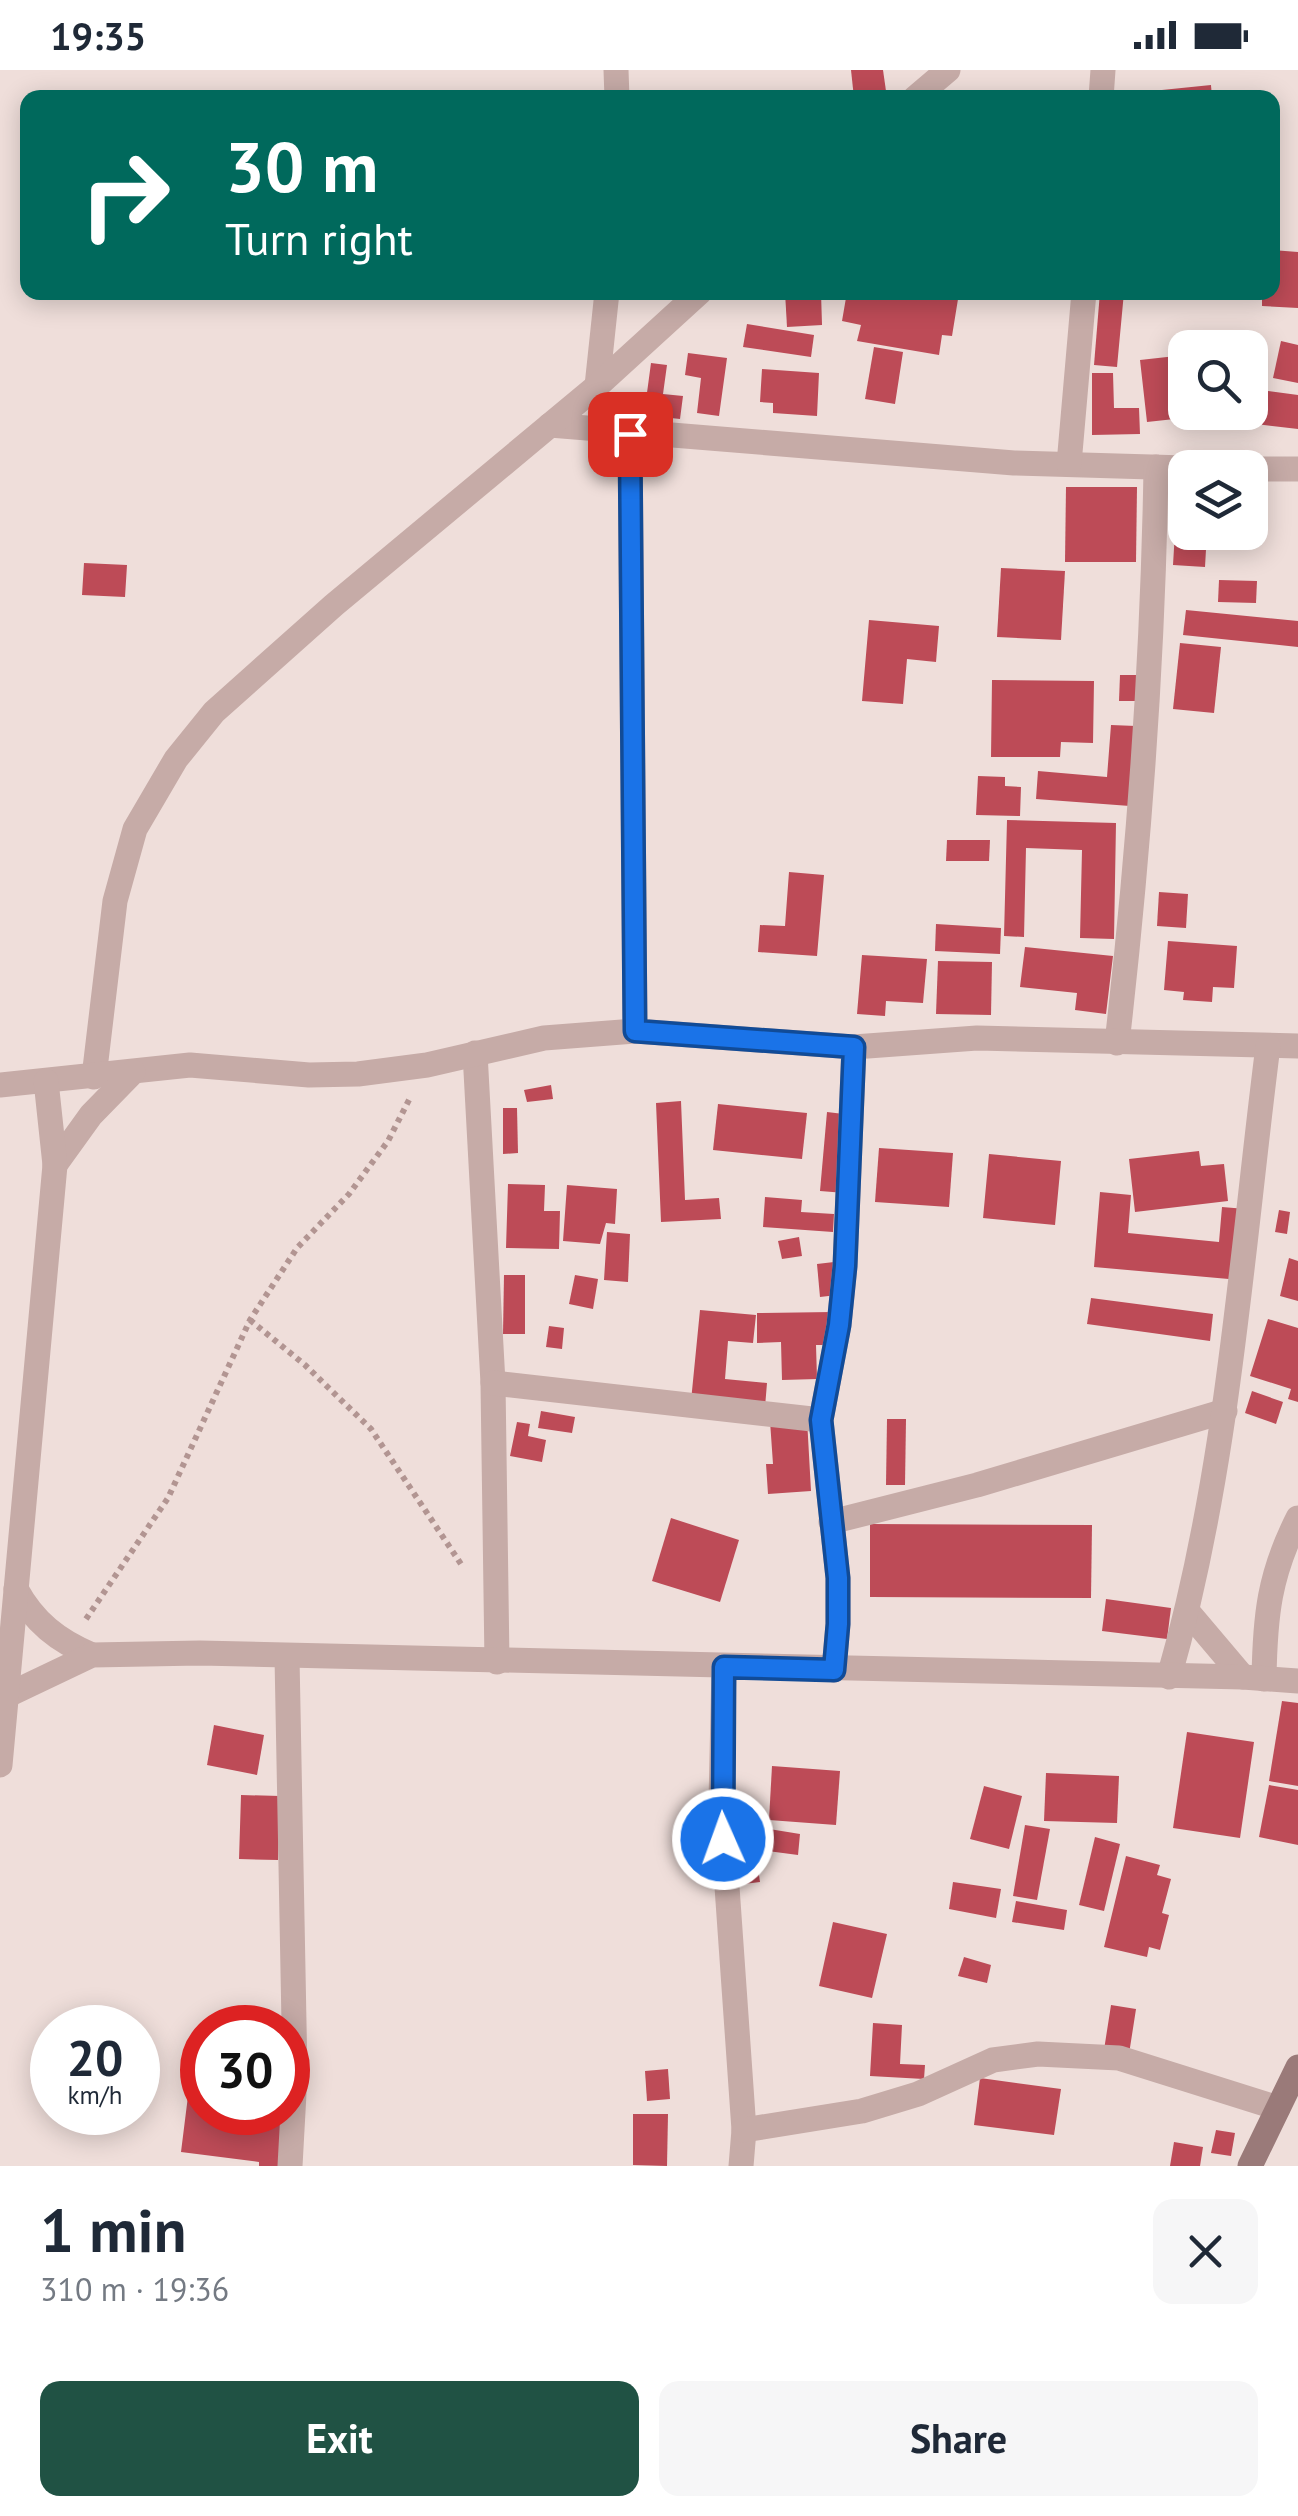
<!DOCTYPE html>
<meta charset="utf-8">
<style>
:root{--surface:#fff;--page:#f6f6f7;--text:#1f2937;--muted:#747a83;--accent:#205244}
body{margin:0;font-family:"PT Sans",sans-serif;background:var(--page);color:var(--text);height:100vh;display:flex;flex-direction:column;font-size:38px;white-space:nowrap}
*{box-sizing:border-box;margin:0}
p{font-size:32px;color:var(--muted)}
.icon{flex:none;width:55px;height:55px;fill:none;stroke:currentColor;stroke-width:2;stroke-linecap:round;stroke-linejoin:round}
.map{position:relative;height:2096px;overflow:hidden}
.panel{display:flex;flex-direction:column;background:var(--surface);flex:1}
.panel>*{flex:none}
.hud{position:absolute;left:20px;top:20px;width:1260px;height:210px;border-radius:20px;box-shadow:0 5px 25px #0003;background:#00695c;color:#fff;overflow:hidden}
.buttons{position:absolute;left:1168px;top:260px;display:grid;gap:20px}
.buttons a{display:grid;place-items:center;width:100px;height:100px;border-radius:20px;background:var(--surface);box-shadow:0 5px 25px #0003;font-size:50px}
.speed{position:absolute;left:30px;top:1935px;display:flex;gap:20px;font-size:50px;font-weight:700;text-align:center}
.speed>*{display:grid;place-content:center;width:130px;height:130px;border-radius:50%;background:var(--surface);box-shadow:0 5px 25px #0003;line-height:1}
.speed small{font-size:25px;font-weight:400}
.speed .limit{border:15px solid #d22;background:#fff;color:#111}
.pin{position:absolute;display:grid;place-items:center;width:85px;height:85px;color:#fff;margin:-42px;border-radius:20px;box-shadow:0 5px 15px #0006}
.me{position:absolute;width:110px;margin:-55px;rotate:358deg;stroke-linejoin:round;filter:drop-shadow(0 0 8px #0008)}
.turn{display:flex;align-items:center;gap:35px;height:210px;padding:0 40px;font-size:45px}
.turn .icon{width:130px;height:130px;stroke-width:2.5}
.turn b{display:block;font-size:70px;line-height:85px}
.round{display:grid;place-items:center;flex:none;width:105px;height:105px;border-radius:20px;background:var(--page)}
.headline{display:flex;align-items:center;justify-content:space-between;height:170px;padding:0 40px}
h1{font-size:60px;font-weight:800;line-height:75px}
.cta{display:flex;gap:20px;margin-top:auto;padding:20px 40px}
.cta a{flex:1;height:115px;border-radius:20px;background:var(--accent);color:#fff;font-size:40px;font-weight:800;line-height:115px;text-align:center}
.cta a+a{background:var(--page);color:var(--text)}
.status{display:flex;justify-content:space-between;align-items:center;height:70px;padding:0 50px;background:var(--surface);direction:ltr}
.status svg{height:28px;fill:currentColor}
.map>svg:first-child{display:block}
.building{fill:#bd4b57}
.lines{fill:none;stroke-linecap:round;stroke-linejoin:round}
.path{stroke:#b29592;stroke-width:6;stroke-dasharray:5 5;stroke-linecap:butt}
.street{stroke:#c6aba7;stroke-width:25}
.secondary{stroke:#9a7a79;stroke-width:25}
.route-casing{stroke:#114b97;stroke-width:25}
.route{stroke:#1a73e8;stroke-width:18}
</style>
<div class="status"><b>19:35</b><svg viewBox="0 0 49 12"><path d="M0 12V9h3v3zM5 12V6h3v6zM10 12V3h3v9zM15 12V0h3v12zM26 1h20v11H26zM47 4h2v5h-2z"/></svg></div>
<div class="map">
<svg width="1298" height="2096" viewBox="0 0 1298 2096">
<rect width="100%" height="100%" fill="#efdeda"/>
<g class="building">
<path d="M851,0H883L887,28H854Z"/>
<path d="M1211,15L1212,28H1152V21Z"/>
<path d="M1272,180L1298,182V238L1262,236V222H1272Z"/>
<path d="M785,222H821L822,255L787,257Z"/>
<path d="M847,222L959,223L952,266L942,265L939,285L857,271L861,255L842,251Z"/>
<path d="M1100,222H1124L1117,297L1094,295Z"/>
<path d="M747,254L814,265L811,287L743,277Z"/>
<path d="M1281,271L1298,275V313L1273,308Z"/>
<path d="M874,277L903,282L895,334L865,329Z"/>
<path d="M688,283L727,288L719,346L697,343L701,308L685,305Z"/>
<path d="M1185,285V342H1202V346L1147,352L1140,290Z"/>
<path d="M651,293L667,295L663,324L683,326L680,349L644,345Z"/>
<path d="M762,299L819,303L817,346L773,343V333L760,332Z"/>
<path d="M1092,303H1113L1114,338H1139L1140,364L1092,365Z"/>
<path d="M1260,320L1298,325V359L1256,354Z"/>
<path d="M1066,417H1137L1136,492H1065Z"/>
<path d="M1177,428H1185V462H1207L1205,497L1173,495Z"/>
<path d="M84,493L127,495L125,527L82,525Z"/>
<path d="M1001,498L1065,501L1061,570L997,567Z"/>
<path d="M1219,510L1257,511L1256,533L1218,532Z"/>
<path d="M1186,540L1298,551V577L1183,565Z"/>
<path d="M869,550L939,556L936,592L907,589L903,634L862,631Z"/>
<path d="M1180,573L1221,577L1214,643L1173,639Z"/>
<path d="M1120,605H1137L1136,631H1119Z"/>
<path d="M992,610L1094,611L1093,673L1061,672L1060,687H991Z"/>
<path d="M1111,655L1136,656L1130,736L1036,729L1038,701L1107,707Z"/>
<path d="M978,706L1005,707V716L1021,717L1020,746L976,745Z"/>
<path d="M1007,750L1116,753L1114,869L1080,868L1082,780L1026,778L1024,867L1004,866Z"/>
<path d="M947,770H990L989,791H946Z"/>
<path d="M789,802L824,805L817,886L758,882L760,855L785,856Z"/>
<path d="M1159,822L1188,824L1186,858L1157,856Z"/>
<path d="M936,854L1001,858L1000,884L935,881Z"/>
<path d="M1168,871L1237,876L1234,918L1213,917L1212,932L1183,930L1184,922L1164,920Z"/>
<path d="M1025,877L1113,886L1106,944L1075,940L1077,923L1020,917Z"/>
<path d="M862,885L927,889L923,933L886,931L885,946L857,944Z"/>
<path d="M938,891L992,892L991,945L936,944Z"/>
<path d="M551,1015L553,1029L527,1032L524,1020Z"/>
<path d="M681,1031L685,1130L719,1128L721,1149L661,1152L656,1033Z"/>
<path d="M718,1034L807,1043L802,1089L713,1080Z"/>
<path d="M503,1038H517L518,1083L503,1084Z"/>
<path d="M827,1042L852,1045L845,1123L820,1121Z"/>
<path d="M879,1078L953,1083L949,1137L875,1132Z"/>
<path d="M1199,1081L1201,1096L1224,1094L1228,1131L1135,1142L1129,1089Z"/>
<path d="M989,1084L1061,1091L1055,1155L983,1148Z"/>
<path d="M508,1114L545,1115L544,1141H560L559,1179L506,1178Z"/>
<path d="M567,1115L617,1119L615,1154L606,1153L600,1174L563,1171Z"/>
<path d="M1100,1122L1131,1125L1128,1163L1219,1172L1222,1137L1246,1139L1240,1210L1094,1197Z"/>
<path d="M765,1127L802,1130L801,1142L834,1144L833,1162L763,1157Z"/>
<path d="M1279,1140L1290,1142L1287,1164L1275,1162Z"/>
<path d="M607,1162L630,1164L628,1212L604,1210Z"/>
<path d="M799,1167L802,1186L782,1189L778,1171Z"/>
<path d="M1289,1188L1298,1191V1231L1280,1226Z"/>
<path d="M834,1192L837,1225L820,1227L817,1194Z"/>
<path d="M504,1205H525V1264H503Z"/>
<path d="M575,1205L598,1209L593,1239L569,1234Z"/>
<path d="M1091,1228L1213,1244L1210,1271L1087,1254Z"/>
<path d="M700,1240L756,1245L753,1273L728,1271L725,1309L767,1313L765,1337L691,1331Z"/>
<path d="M832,1242V1275H816L817,1309L782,1310L781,1272L757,1273V1243Z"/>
<path d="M1268,1249L1298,1258V1332L1288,1329L1291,1319L1250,1306Z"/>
<path d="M549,1256L564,1258L562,1279L546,1277Z"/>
<path d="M1252,1321L1283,1332L1276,1354L1245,1343Z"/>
<path d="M541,1341L575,1347L572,1363L538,1358Z"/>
<path d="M807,1349L811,1421L768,1424L766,1394H773L770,1351Z"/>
<path d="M887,1349H906L905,1415H886Z"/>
<path d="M517,1352L530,1354L528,1366L546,1370L542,1392L510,1386Z"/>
<path d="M671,1448L739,1470L720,1532L652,1511Z"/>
<path d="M870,1454L1092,1455L1091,1528L870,1527Z"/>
<path d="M1106,1529L1171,1538L1167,1569L1102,1561Z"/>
<path d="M1282,1631L1298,1633V1716L1269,1711Z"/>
<path d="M214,1655L264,1665L257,1705L207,1695Z"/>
<path d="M1187,1662L1254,1672L1240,1768L1173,1758Z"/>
<path d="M772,1696L840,1701L836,1755L769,1750Z"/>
<path d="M1046,1703L1119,1706L1117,1753L1044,1751Z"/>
<path d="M1269,1715L1298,1720V1775L1259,1767Z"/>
<path d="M984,1716L1022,1726L1009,1779L970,1769Z"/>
<path d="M241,1725L280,1726L278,1790L239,1789Z"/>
<path d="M1025,1755L1050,1759L1037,1830L1013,1826Z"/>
<path d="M763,1758L800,1764L798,1785L760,1780Z"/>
<path d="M1095,1767L1120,1774L1104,1841L1079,1835Z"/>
<path d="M755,1777L760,1812L736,1815L732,1780Z"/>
<path d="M1126,1786L1160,1795L1157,1805L1171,1809L1162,1843L1169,1845L1160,1880L1149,1877L1147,1887L1104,1877Z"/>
<path d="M953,1812L1001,1819L996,1848L949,1839Z"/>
<path d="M1016,1831L1067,1840L1064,1860L1012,1852Z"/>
<path d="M833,1852L887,1864L872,1928L819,1916Z"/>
<path d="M964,1887L991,1895L987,1913L958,1906Z"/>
<path d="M1111,1935L1136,1939L1129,1984L1104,1980Z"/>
<path d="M873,1953L902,1955L900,1994L925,1995L924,2009L870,2006Z"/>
<path d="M668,1999L670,2029L647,2031L645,2001Z"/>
<path d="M980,2008L1061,2019L1054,2065L974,2055Z"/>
<path d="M189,2018L202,2019V2042H288L283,2096H259V2092L181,2082Z"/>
<path d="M633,2044H668L667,2096L633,2095Z"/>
<path d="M1216,2060L1235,2063L1231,2086L1211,2083Z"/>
<path d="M1174,2072L1203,2077L1200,2096H1170Z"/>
</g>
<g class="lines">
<g class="path">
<path d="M250,1250L305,1295L371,1359L463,1497"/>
<path d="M86,1549L168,1428L250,1250L297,1178L349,1124L388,1071L410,1028"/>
</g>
<g class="street">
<path d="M616,0L617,28"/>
<path d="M915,28L948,0"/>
<path d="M1101,28L1103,0"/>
<path d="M597,316L607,222"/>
<path d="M550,355L1014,393L1185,398"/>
<path d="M630,364L635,961"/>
<path d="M1069,394L1084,222"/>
<path d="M1250,399H1298"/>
<path d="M1117,973C1139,781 1153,590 1156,397"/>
<path d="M475,983L493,1313L497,1592"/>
<path d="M94,1007L115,831L135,759L176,689L214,642L334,535L597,316L700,222"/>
<path d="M0,1015L190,995L309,1005L358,1004L427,995L544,968L635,961L854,977L977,968L1298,976"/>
<path d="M55,1095L91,1045L133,1002"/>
<path d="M493,1313L821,1350"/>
<path d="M831,1452L977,1415L1225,1341"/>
<path d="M16,1519C34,1552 58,1571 92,1585"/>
<path d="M1188,1542L1243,1607"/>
<path d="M287,1587L295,2005L290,2096"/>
<path d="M724,1597L721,1731L744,2060L741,2096"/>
<path d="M834,1600L838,1554V1508L821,1350L839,1255L845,1196L854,977"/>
<path d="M1169,1607C1228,1401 1241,1187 1268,976"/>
<path d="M1264,1609C1265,1546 1269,1505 1298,1448"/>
<path d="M8,1625L92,1585L200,1583L1243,1607L1298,1611"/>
<path d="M0,1695L55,1095L46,1011"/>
<path d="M744,2060L862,2041L918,2024L993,1990L1038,1984L1119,1988L1278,2038"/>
</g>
<path class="secondary" d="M1250,2096L1298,1997"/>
</g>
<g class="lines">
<g class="route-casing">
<path id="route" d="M630,364L635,961L854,977L845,1196L839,1255L821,1350L838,1508V1554L834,1600L724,1597L723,1769"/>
</g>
<use href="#route" class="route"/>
</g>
</svg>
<div class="buttons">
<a><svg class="icon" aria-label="search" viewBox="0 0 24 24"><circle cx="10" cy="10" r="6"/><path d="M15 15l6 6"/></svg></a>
<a><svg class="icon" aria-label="layers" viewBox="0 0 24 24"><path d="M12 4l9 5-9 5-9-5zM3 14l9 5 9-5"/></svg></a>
</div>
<div class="speed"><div>20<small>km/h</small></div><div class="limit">30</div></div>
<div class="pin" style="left:630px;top:364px;background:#d93025"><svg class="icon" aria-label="arrive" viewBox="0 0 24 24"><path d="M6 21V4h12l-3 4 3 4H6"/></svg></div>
<svg class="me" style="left:723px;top:1769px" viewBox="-20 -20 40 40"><circle r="17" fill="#1a73e8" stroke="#fff" stroke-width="3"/><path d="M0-11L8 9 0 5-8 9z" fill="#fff"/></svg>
<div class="hud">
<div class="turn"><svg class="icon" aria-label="right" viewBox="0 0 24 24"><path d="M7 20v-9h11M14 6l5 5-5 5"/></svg><div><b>30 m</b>Turn right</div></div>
</div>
</div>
<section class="panel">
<div class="headline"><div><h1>1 min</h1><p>310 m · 19:36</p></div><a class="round"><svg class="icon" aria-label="close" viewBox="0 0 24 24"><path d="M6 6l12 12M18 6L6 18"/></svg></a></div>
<div class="cta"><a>Exit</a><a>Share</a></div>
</section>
